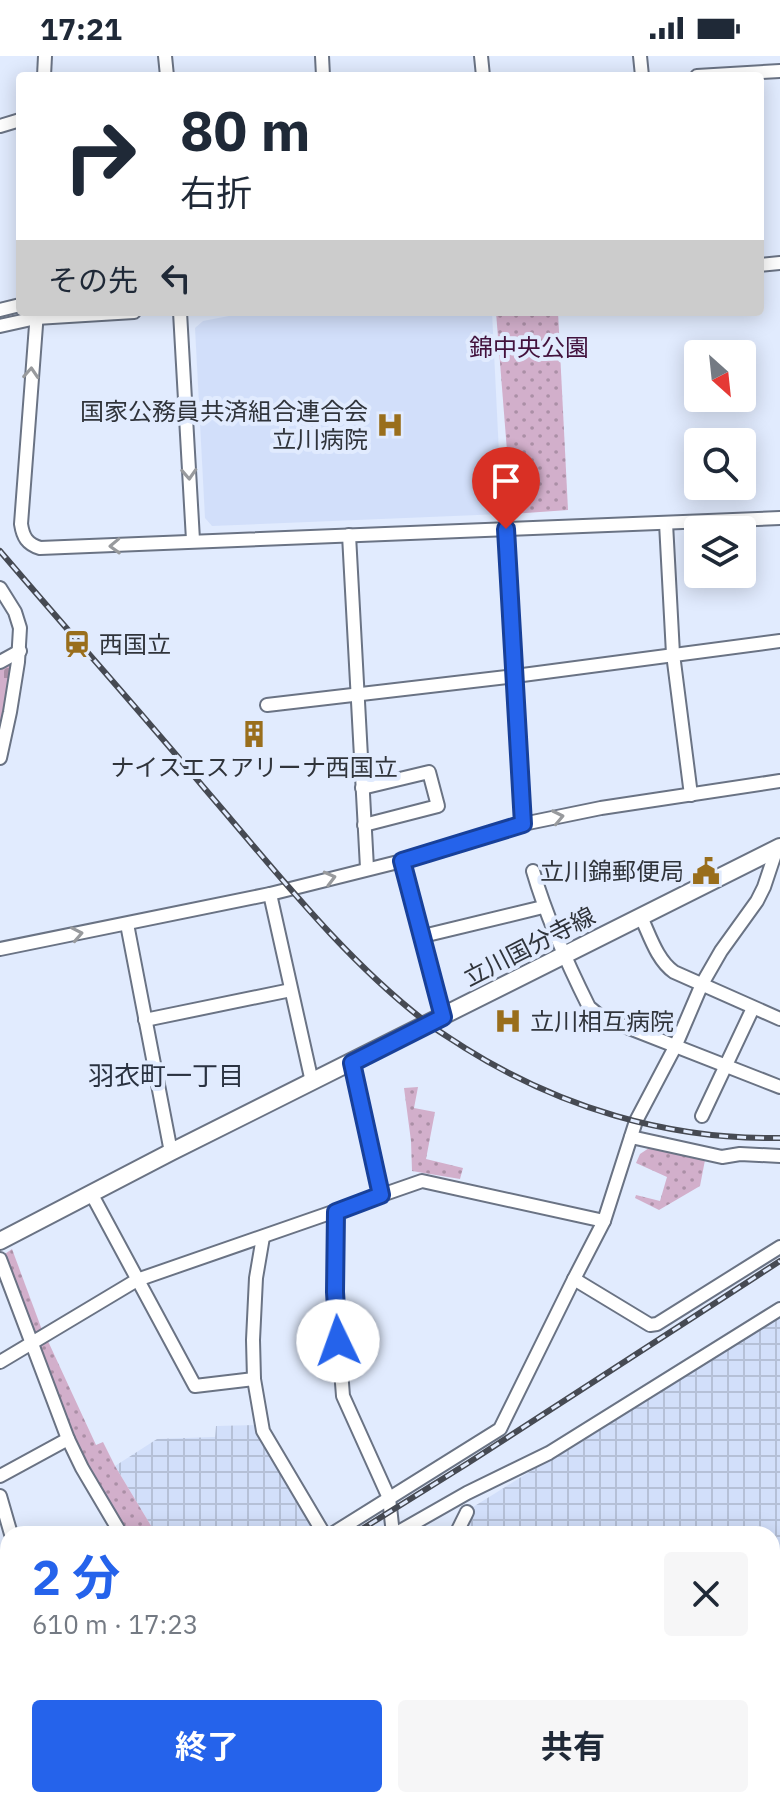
<!DOCTYPE html>
<html lang="ja">
<meta charset="utf-8">
<style>
:root{--surface:#fff;--page:#f6f6f7;--text:#1f2937;--muted:#747a83;--accent:#2563eb}
body{margin:0;font-family:"IBM Plex Sans","Noto Sans JP",sans-serif;background:var(--page);color:var(--text);height:100vh;display:flex;flex-direction:column;font-size:30px;white-space:nowrap}
*{box-sizing:border-box;margin:0}
p{font-size:26px;color:var(--muted)}
.icon{flex:none;width:44px;height:44px;fill:none;stroke:currentColor;stroke-width:2;stroke-linecap:round;stroke-linejoin:round}
.map{position:relative;flex:1;overflow:hidden}
.sheet{position:absolute;left:0px;top:1470px;width:780px;height:282px;display:flex;flex-direction:column;background:var(--surface);border-radius:24px 24px 0 0;box-shadow:0 4px 20px #0003}
.sheet>*{flex:none}
.top-card{position:absolute;left:16px;top:16px;width:748px;height:244px;border-radius:8px;box-shadow:0 4px 20px #0003;background:#fff;color:var(--text);overflow:hidden}
.needle{width:52px;rotate:153deg}
.buttons{position:absolute;left:684px;top:284px;display:grid;gap:16px}
.buttons a{display:grid;place-items:center;width:72px;height:72px;border-radius:8px;background:var(--surface);box-shadow:0 4px 20px #0003;font-size:40px}
.pin{position:absolute;display:grid;place-items:center;width:68px;height:68px;color:#fff;margin:-82px -34px;border-radius:50% 50% 50% 0;rotate:-45deg;box-shadow:0 0 8px #0007}
.pin .icon{rotate:45deg}
.me{position:absolute;width:88px;margin:-44px;rotate:357deg;stroke-linejoin:round;filter:drop-shadow(0 0 6px #0008)}
.turn{display:flex;align-items:center;gap:28px;height:168px;padding:0 32px;font-size:36px}
.turn .icon{width:104px;height:104px;stroke-width:2.5}
.turn b{display:block;font-size:56px;line-height:68px}
.then{display:flex;align-items:center;height:76px;padding:0 32px;background:#0003;gap:16px;font-size:30px}
.round{display:grid;place-items:center;flex:none;width:84px;height:84px;border-radius:8px;background:var(--page)}
.summary{display:flex;align-items:center;justify-content:space-between;height:136px;padding:0 32px}
h1{font-size:48px;font-weight:700;line-height:60px;color:var(--accent)}
.action{display:flex;gap:16px;margin-top:auto;padding:16px 32px}
.action a{flex:1;height:92px;border-radius:8px;background:var(--accent);color:#fff;font-size:32px;font-weight:700;line-height:92px;text-align:center}
.action a+a{background:var(--page);color:var(--text)}
.status{display:flex;justify-content:space-between;align-items:center;height:56px;padding:0 40px;background:var(--surface);direction:ltr}
.status svg{height:22px;fill:currentColor}
.map>svg:first-child{display:block}
.built{fill:#d2dffa}
.industrial{fill:url(#industrial-grid)}
.cemetery{fill:url(#cemetery-stones)}
.park{fill:url(#park-dots)}
.lines{fill:none;stroke-linecap:round;stroke-linejoin:round}
.minor-casing{stroke:#6a7384;stroke-width:16}
.major-casing{stroke:#6a7384;stroke-width:20}
.minor{stroke:#fff;stroke-width:12}
.major{stroke:#fff;stroke-width:16}
.rail-casing{stroke:#464a53;stroke-width:6}
.rail{stroke:#e1ebfe;stroke-width:3;stroke-dasharray:9;stroke-linecap:butt}
.oneway{stroke:#989a9d}
.route-casing{stroke:#184099;stroke-width:20}
.route{stroke:#2563eb;stroke-width:14}
.labels{text-anchor:middle;dominant-baseline:central;stroke-width:8;stroke-linejoin:round;paint-order:stroke}
.park-label{font-size:24px;fill:#43123d;stroke:#e1ebfe}
.poi-label{font-size:24px;fill:#30343b;stroke:#e1ebfe;text-anchor:end}
.street-label{font-size:24px;fill:#30343b;stroke:#e1ebfe}
.neighbourhood-label{font-size:26px;fill:#2a3241;stroke:#e1ebfe}
</style>
<div class="status"><b>17:21</b><svg viewBox="0 0 49 12"><path d="M0 12V9h3v3zM5 12V6h3v6zM10 12V3h3v9zM15 12V0h3v12zM26 1h20v11H26zM47 4h2v5h-2z"/></svg></div>
<div class="map">
<svg width="780" height="1751" viewBox="0 0 780 1751">
<defs>
<pattern id="industrial-grid" width="8" height="8" patternUnits="userSpaceOnUse" patternTransform="scale(2)"><rect width="8" height="8" fill="#d2dffa"/><path d="M0 4h8M4 0v8" fill="none" stroke="#b5c0d7"/></pattern>
<pattern id="cemetery-stones" width="16" height="16" patternUnits="userSpaceOnUse" patternTransform="scale(2)"><rect width="16" height="16" fill="#d2afcb"/><path d="M2 7V4a2 2 0 0 1 4 0v3zM10 15v-3a2 2 0 0 1 4 0v3z" fill="#ab8fa6"/></pattern>
<pattern id="park-dots" width="8" height="8" patternUnits="userSpaceOnUse" patternTransform="scale(2)"><rect width="8" height="8" fill="#d2afcb"/><path d="M2 2h.1M6 6h.1" fill="none" stroke="#ab8fa6" stroke-width="1.8" stroke-linecap="round"/></pattern>
</defs>
<rect width="100%" height="100%" fill="#e1ebfe"/>
<path class="built" d="M294,256H492L502,458L212,470L205,462L195,272L203,265L234,259Z"/>
<g class="industrial">
<path d="M780,1260V1516L772,1518V1478H459L473,1451Z"/>
<path d="M257,1369L259,1380L317,1478H156L115,1410L157,1383L215,1381L216,1370Z"/>
</g>
<path class="cemetery" d="M14,605L0,681V613Z"/>
<g class="park">
<path d="M496,256H558L568,454L512,458Z"/>
<path d="M418,1031L414,1052L435,1056L426,1103L463,1112L460,1123L412,1115L411,1085L404,1032Z"/>
<path d="M649,1092L705,1104L700,1130L659,1154L635,1142L636,1139L660,1145L667,1121L636,1107L640,1098Z"/>
<path d="M12,1193L42,1274L33,1280L2,1200Z"/>
<path d="M47,1283L96,1389L103,1386L115,1410L156,1478H126L73,1385L35,1288Z"/>
</g>
<g class="lines">
<g class="minor-casing">
<g id="minor">
<path d="M165,0L167,20"/>
<path d="M322,0L323,20"/>
<path d="M481,0L483,20"/>
<path d="M640,0L642,20"/>
<path d="M44,20L45,0"/>
<path d="M697,20L780,15"/>
<path d="M0,70L20,64"/>
<path d="M760,209L780,207"/>
<path d="M0,254L20,249"/>
<path d="M37,256L21,468C23,481 27,488 40,492L780,462"/>
<path d="M180,256L193,484"/>
<path d="M0,270L36,262L134,256"/>
<path d="M666,467L673,598L691,739"/>
<path d="M506,473L523,768"/>
<path d="M349,479L367,812"/>
<path d="M0,532L15,556L20,572L18,606L10,656L0,702"/>
<path d="M0,606L20,595"/>
<path d="M267,649L515,620L780,585"/>
<path d="M362,732L429,716L438,750L364,769"/>
<path d="M402,805L443,961"/>
<path d="M533,815C547,863 567,907 589,951L601,961L780,1031"/>
<path d="M270,838L312,1026"/>
<path d="M641,861C650,880 657,904 674,916L780,963"/>
<path d="M127,868L171,1096"/>
<path d="M423,880L543,851"/>
<path d="M0,893L270,838L402,805L523,768L601,752L780,725"/>
<path d="M145,964L291,934"/>
<path d="M352,1007L381,1139"/>
<path d="M702,1060L753,952"/>
<path d="M631,1081L722,1101L740,1098L780,1100"/>
<path d="M91,1137L195,1330L254,1323"/>
<path d="M336,1156L335,1236L343,1340L389,1442L393,1478"/>
<path d="M263,1181L256,1222L253,1284L254,1323L263,1375L324,1478"/>
<path d="M0,1203L68,1383L82,1412L121,1478"/>
<path d="M574,1223L650,1269L657,1268L780,1191"/>
<path d="M0,1306L137,1224L422,1125L604,1165"/>
<path d="M0,1420L68,1383"/>
<path d="M0,1440L11,1478"/>
<path d="M332,1478L500,1373L574,1223L604,1165L636,1065L675,991L702,928L721,895L757,845L764,831L777,792"/>
<path d="M395,1478L467,1437L549,1397L780,1253"/>
<path d="M456,1478L467,1456"/>
<path d="M772,1529L780,1527"/>
<path d="M772,1559L780,1558"/>
<path d="M0,1607L8,1606"/>
<path d="M0,1713L8,1708"/>
<path d="M179,1744L188,1751"/>
<path d="M382,1744L393,1751"/>
<path d="M9,1751L12,1744"/>
<path d="M140,1751L145,1744"/>
<path d="M353,1751L356,1744"/>
<path d="M580,1751L583,1744"/>
</g>
</g>
<g class="major-casing">
<path id="major" d="M0,1185L171,1096L780,791"/>
</g>
<use href="#minor" class="minor"/>
<use href="#major" class="major"/>
<g class="rail-casing">
<g id="rail">
<path d="M0,495C68,575 138,653 205,733C274,813 345,905 430,969C441,977 453,984 465,992C559,1051 668,1084 780,1082"/>
<path d="M354,1478L468,1407L780,1205"/>
<path d="M0,1695L8,1691"/>
</g>
</g>
<use href="#rail" class="rail"/>
</g>
<defs><path id="oneway-chevron" d="M-2-3.5L2.5 0L-2 3.5" fill="none" stroke-width="1.6" stroke-linecap="round" stroke-linejoin="round" transform="scale(2)"/></defs>
<g class="oneway">
<use href="#oneway-chevron" transform="translate(31 317) rotate(-86)"/>
<use href="#oneway-chevron" transform="translate(189 418) rotate(87)"/>
<use href="#oneway-chevron" transform="translate(115 490) rotate(178)"/>
<use href="#oneway-chevron" transform="translate(558 761) rotate(-12)"/>
<use href="#oneway-chevron" transform="translate(330 822) rotate(-15)"/>
<use href="#oneway-chevron" transform="translate(77 878) rotate(-11)"/>
</g>
<g class="lines">
<g class="route-casing">
<path id="route" d="M338,1285L335,1236L336,1156L381,1139L352,1007L443,961L402,805L523,768L506,473"/>
</g>
<use href="#route" class="route"/>
</g>
<defs>
<g id="hospital-bare" transform="scale(2.16)"><path d="M-5-5h3v3.5h4V-5h3V5h-3V1.5h-4V5h-3Z" fill="#996e1c" stroke="#e1ebfe" stroke-width="2.5" paint-order="stroke"/></g>
<g id="station-bare" transform="scale(2.16)"><path d="M-3-6H3Q5-6 5-4V2Q5 4 3 4L4.5 6H3L1.5 4h-3L-3 6H-4.5L-3 4Q-5 4-5 2V-4Q-5-6-3-6ZM-3.5-4v3h7v-3ZM-3.5 1v1.5H-2V1ZM2 1v1.5H3.5V1Z" fill="#996e1c" stroke="#e1ebfe" stroke-width="2.5" paint-order="stroke"/></g>
<g id="building-bare" transform="scale(2.16)"><path d="M-4-6H4V6H1V3H-1V6H-4ZM-2.5-4.3h1.7v1.8h-1.7ZM.8-4.3h1.7v1.8H.8ZM-2.5-1h1.7V.8h-1.7ZM.8-1h1.7V.8H.8Z" fill="#996e1c" stroke="#e1ebfe" stroke-width="2.5" paint-order="stroke"/></g>
<g id="civic-bare" transform="scale(2.16)"><path d="M-.6-6.5H3V-4.5H.6V-3L4-1V1h2V6H-6V1h2V-1L-.6-3ZM-1.2 2.5V6h2.4V2.5Z" fill="#996e1c" stroke="#e1ebfe" stroke-width="2.5" paint-order="stroke"/></g>
</defs>
<g fill-rule="evenodd">
<use href="#hospital-bare" x="390" y="369"/>
<use href="#station-bare" x="77" y="588"/>
<use href="#building-bare" x="254" y="678"/>
<use href="#civic-bare" x="706" y="815"/>
<use href="#hospital-bare" x="508" y="965"/>
</g>
<g class="labels">
<g class="park-label">
<text x="529" y="291">錦中央公園</text>
</g>
<g class="poi-label">
<text x="368" y="355">国家公務員共済組合連合会<tspan x="368" dy="28">立川病院</tspan></text>
<text x="99" y="588" text-anchor="start">西国立</text>
<text x="254" y="711" text-anchor="middle">ナイスエスアリーナ西国立</text>
<text x="684" y="815">立川錦郵便局</text>
<text x="530" y="965" text-anchor="start">立川相互病院</text>
</g>
<g class="street-label">
<text transform="translate(529 890) rotate(-27)">立川国分寺線</text>
</g>
<g class="neighbourhood-label">
<text x="166" y="1019">羽衣町一丁目</text>
</g>
</g>
</svg>
<div class="buttons">
<a><svg class="needle" viewBox="-14 -14 28 28"><path d="M0-13l5 13h-10z" fill="#e53935"/><path d="M0 13l5-13h-10z" fill="#747a83"/></svg></a>
<a><svg class="icon" aria-label="search" viewBox="0 0 24 24"><circle cx="10" cy="10" r="6"/><path d="M15 15l6 6"/></svg></a>
<a><svg class="icon" aria-label="layers" viewBox="0 0 24 24"><path d="M12 4l9 5-9 5-9-5zM3 14l9 5 9-5"/></svg></a>
</div>
<div class="pin" style="left:506px;top:473px;background:#d93025"><svg class="icon" aria-label="arrive" viewBox="0 0 24 24"><path d="M6 21V4h12l-3 4 3 4H6"/></svg></div>
<svg class="me" style="left:338px;top:1285px" viewBox="-20 -20 40 40"><circle r="19" fill="#fff"/><path d="M0-13L10 11 0 6-10 11z" fill="#2563eb"/></svg>
<div class="top-card">
<div class="turn"><svg class="icon" aria-label="right" viewBox="0 0 24 24"><path d="M7 20v-9h11M14 6l5 5-5 5"/></svg><div><b>80 m</b>右折</div></div>
<div class="then">その先<svg class="icon" aria-label="left" viewBox="0 0 24 24"><path d="M17 20v-9H6M10 6l-5 5 5 5"/></svg></div>
</div>
<section class="sheet">
<div class="summary"><div><h1>2 分</h1><p>610 m · 17:23</p></div><a class="round"><svg class="icon" aria-label="close" viewBox="0 0 24 24"><path d="M6 6l12 12M18 6L6 18"/></svg></a></div>
<div class="action"><a>終了</a><a>共有</a></div>
</section>
</div>
